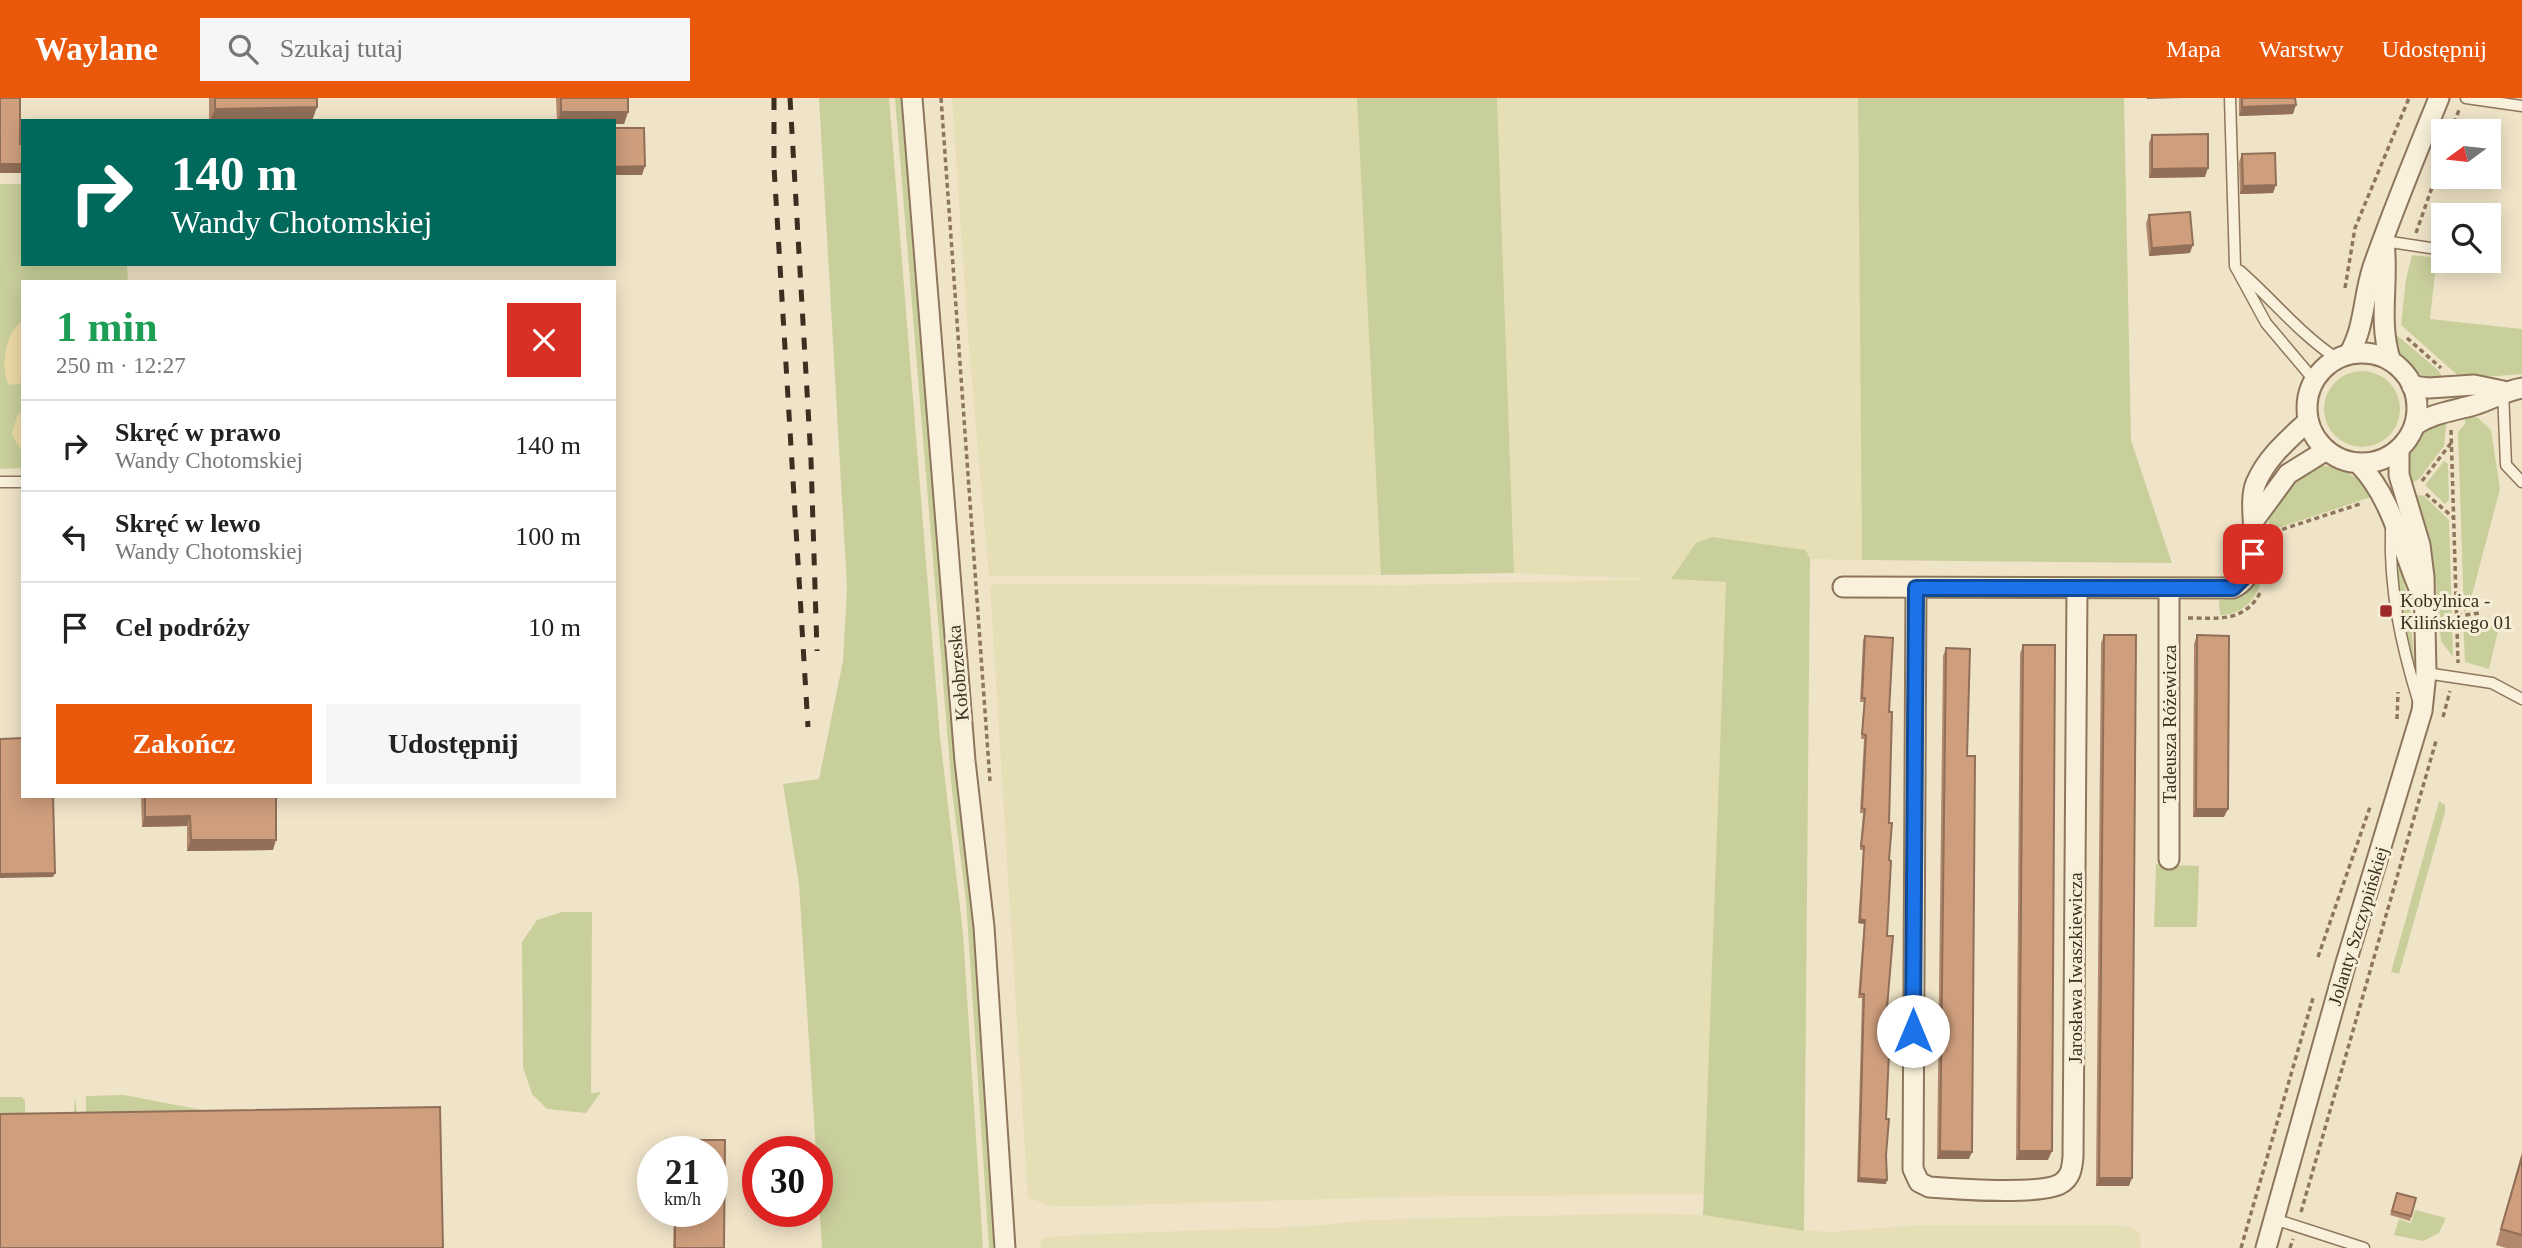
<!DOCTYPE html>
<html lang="pl">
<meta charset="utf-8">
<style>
:root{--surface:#fff;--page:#f6f6f6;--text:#222;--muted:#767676;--line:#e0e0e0;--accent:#ea580c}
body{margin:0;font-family:"Times New Roman",serif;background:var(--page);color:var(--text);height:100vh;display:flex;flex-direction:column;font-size:26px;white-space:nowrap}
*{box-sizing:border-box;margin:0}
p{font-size:23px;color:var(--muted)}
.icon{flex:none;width:38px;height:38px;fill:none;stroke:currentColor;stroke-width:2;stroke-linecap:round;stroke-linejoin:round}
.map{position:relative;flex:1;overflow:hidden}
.drawer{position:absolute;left:21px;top:182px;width:595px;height:518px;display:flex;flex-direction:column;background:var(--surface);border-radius:0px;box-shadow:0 4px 18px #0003}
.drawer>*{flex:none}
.top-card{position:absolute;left:21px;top:21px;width:595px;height:147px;border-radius:0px;box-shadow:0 4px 18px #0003;background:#00695c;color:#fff;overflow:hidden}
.needle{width:46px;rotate:255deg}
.fabs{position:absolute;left:2431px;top:21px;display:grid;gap:14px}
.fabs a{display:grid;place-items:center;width:70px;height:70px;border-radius:0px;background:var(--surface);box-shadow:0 4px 18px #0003;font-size:35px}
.speed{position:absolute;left:637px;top:1038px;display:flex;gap:14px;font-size:35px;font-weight:700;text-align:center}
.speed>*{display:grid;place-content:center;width:91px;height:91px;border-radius:50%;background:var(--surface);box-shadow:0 4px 18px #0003;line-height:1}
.speed small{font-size:18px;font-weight:400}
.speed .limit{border:10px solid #d22;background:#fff;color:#111}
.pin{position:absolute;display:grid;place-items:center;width:60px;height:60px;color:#fff;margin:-30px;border-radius:14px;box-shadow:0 4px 10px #0006}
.me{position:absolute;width:77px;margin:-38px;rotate:0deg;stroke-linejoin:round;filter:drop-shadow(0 0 5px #0008)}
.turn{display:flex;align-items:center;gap:24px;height:147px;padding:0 35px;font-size:32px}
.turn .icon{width:91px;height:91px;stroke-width:2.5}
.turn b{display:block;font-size:49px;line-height:60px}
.round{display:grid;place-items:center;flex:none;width:74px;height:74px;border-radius:0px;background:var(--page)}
.summary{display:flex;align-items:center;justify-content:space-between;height:119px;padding:0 35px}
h1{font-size:42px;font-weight:600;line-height:52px;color:#1e9e55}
.cta{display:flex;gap:14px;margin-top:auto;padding:14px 35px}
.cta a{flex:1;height:80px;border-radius:0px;background:var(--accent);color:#fff;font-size:28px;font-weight:600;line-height:80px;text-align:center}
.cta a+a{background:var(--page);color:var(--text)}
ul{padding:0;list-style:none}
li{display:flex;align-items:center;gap:21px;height:91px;padding:0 35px;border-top:2px solid var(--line)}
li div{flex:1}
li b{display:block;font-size:26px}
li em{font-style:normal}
header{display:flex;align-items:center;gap:42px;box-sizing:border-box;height:98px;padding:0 35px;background:var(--accent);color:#fff}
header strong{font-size:33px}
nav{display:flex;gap:38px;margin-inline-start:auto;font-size:24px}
.search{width:490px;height:63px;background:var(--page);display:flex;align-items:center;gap:18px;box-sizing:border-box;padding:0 24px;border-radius:0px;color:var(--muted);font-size:26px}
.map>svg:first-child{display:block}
.farmland{fill:#e6deb5}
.green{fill:#c9cf9b}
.sand{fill:#ecd9a5}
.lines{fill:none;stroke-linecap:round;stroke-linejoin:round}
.lane-casing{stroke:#8d765c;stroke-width:13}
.street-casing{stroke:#8d765c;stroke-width:23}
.path{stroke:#8d765c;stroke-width:3.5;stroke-dasharray:5 3.5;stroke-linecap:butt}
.lane{stroke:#faf1dc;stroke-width:10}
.street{stroke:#faf1dc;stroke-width:19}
.rail{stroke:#3d2e20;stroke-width:5;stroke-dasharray:12 12;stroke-linecap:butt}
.wall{fill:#b2896c}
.shaded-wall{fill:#916f58}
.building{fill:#cf9f7d;stroke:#916f58;stroke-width:2}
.route-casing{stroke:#114b97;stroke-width:18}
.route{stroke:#1a73e8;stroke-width:12}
.poi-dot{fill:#9e2a2b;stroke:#f7eed8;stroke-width:2.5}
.labels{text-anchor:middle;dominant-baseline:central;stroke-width:6;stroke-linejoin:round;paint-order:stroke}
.poi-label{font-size:19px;fill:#3d2e20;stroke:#f7eed8;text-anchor:start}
.street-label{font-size:19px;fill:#3d2e20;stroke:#f7eed8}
</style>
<header>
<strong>Waylane</strong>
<div class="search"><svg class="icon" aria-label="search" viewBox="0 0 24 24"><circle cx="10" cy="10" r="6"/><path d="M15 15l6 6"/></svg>Szukaj tutaj</div>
<nav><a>Mapa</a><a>Warstwy</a><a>Udostępnij</a></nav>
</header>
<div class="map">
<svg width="2522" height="1150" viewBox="0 0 2522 1150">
<rect width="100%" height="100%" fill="#f0e4c8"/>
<g class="farmland">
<path d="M952,0H1357L1381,477L989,478L969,250Z"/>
<path d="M1497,0H1858L1862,462L1810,461L1806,452L1672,481L1726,484L1704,1096L1396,1099L1097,1108H1052L1028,1100L990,489L995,486L1405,487L1655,481L1514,475Z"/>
<path d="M1650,1115L1725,1118L1785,1131L1830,1134L1921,1127H2113L2132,1130L2140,1135L2141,1144L2140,1150H1040L1042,1141L1056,1138L1312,1128L1370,1122Z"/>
</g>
<g class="green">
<path d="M819,0H889L940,639L963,835L983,1150H822L799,786L783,686L819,681L843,563L847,489Z"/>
<path d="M895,0H901L957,691L976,848L996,1150H989L966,802L952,693Z"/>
<path d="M1357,0H1497L1514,475L1381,477Z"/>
<path d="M1858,0H2124L2131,342L2172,465L1862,462Z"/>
<path d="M0,86H23V166H127L128,184H23V370L0,371Z"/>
<path d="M2412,157L2430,159L2436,167L2430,221L2522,231V276L2462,281L2401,227L2406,181Z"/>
<path d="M2393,234L2438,272L2443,280C2413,282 2399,260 2393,234Z"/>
<circle cx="2362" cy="311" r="38"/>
<path d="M2465,317L2478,320L2491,332L2500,391L2469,508L2464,515L2458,334L2465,326Z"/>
<path d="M2447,321L2444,348L2419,381L2408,387C2406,352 2415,337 2447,321Z"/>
<path d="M2444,363L2448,366L2449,402L2445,406L2425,387Z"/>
<path d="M2318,367C2343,369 2360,379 2374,398L2269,433C2266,467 2264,516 2220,517L2219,502C2277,499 2255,427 2282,392C2290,382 2307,375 2318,367Z"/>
<path d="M2419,397L2424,398L2449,422L2453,559L2441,543L2435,479L2412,399Z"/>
<path d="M1712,439L1806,452L1810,461L1804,1133L1703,1117L1726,484L1671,481L1696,445Z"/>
<path d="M2400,467L2410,510L2414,562L2407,548L2396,478Z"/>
<path d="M2463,519L2499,529L2489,571L2465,564Z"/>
<path d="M2439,703L2445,707V714L2399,876L2391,874Z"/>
<path d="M2156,766L2199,768L2197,829H2154Z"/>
<path d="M562,814H592L591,995L601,994L586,1015L547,1011L532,996L523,969L522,844L537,822Z"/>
<path d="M75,997L77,1018L86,1019V998L124,997L218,1015L73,1031Z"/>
<path d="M0,999H22L25,1003V1030H0Z"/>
<path d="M2415,1112L2446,1120L2439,1135L2423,1143L2394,1137L2399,1121L2411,1125Z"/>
</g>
<g class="sand">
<path d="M23,223V285L9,287C0,272 5,232 23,223Z"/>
<path d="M23,312V356L12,336L17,318Z"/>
</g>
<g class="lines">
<g class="lane-casing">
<g id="lane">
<path d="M2230,0L2235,168L2266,225L2314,282"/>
<path d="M2466,0L2522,8"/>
<path d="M2384,143L2437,151"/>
<path d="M2240,173C2273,202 2300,236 2336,260"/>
<path d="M2503,293L2506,367L2522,384"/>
<path d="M0,384H23"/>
<path d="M2391,432C2389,491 2401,546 2418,602"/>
<path d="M2426,575L2492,585L2522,601"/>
<path d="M2274,1121L2364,1150"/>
</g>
</g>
<g class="street-casing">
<g id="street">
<path d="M912,0L965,663L984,829L1005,1150"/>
<path d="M2384,144C2389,184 2378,222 2390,261"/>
<circle cx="2362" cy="310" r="55"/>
<path d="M2349,256C2365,229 2363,199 2373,169C2393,112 2416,56 2439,0"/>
<path d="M2412,288L2429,290L2474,287L2503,293"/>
<path d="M2415,327C2433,315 2453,313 2474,307C2491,302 2504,293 2522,290"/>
<path d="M2359,366C2392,400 2402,451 2420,493"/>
<path d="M2255,421L2288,376L2325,353"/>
<path d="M1843,489L2233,490C2271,472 2244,414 2256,385C2267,359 2288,342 2308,323"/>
<path d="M1916,490L1913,1071L1919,1084L1929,1089C1954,1091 2040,1097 2060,1086C2071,1080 2072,1070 2073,1059L2077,491"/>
<path d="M2169,761V491"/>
<path d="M2266,1150L2345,868L2422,613L2426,575L2424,479L2420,447L2399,377V352"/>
</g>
</g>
<g class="path">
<path d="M941,0L990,683"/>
<path d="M2451,33L2459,12"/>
<path d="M2416,135L2443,58"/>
<path d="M2345,190L2355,130L2409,0"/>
<path d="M2407,240L2441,270"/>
<path d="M2451,332L2458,565"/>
<path d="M2422,383L2451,345"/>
<path d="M2426,396L2454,420"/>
<path d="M2274,434L2363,405"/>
<path d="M2457,518L2480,515"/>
<path d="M2188,520C2217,520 2244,525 2260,495"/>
<path d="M2443,619L2450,593"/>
<path d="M2397,621L2398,594"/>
<path d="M2318,859L2370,709"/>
<path d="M2301,1114L2436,643"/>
<path d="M2241,1150L2313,900"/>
<path d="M2290,1150L2293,1141"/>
</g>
<use href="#lane" class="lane"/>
<use href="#street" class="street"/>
<g class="rail">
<path d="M774,0V69L808,629"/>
<path d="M790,0L811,362L817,553"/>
</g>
</g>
<g class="wall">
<path d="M209,0H317L312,23H209Z"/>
<path d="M556,0H628V14L624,26L614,23H557Z"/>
<path d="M2239,0H2295L2293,16L2239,18Z"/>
<path d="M2152,37L2205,79L2149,80V45Z"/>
<path d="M2242,56L2273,95L2240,96L2239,64Z"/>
<path d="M2149,117L2190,155L2149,158L2146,125Z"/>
<path d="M2104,537L2129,1088H2096L2101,545Z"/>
<path d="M2197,537L2224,719H2193L2194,546Z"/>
<path d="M1865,538L1889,614V762L1887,838L1886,1086L1857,1084L1862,900H1858L1864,826L1858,825L1863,752H1860L1863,715H1860L1864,641H1861L1864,604H1860L1863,542Z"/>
<path d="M2023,547L2048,1062H2016L2020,556Z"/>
<path d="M1946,550L1967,658L1969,1061H1937L1943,558Z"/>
<path d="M141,698H276L273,752L187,753V728L142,729Z"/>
<path d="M676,1042H725L724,1150H673L674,1113H712V1054H674V1047Z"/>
<path d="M2522,1054V1150H2506L2496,1147Z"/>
<path d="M2397,1095L2416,1100L2410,1123L2390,1117Z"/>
</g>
<g class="shaded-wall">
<path d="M2147,0H2182L2147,1Z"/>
<path d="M2296,7L2293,16L2239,18L2242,9Z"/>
<path d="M317,9L312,23H210L215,11Z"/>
<path d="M561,14H628L624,26H614V23H558Z"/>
<rect x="0" y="66" width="23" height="9"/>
<path d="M645,68L642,77H614V69Z"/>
<path d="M2208,70L2205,79L2149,80L2152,71Z"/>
<path d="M2276,87L2273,95L2240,96L2243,88Z"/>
<path d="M2193,147L2190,155L2149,158L2152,150Z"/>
<path d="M2196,711H2228L2224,719H2193Z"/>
<path d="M190,718L187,728L142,729L145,719Z"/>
<path d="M191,742H276L273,752L187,753Z"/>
<path d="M55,775L53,779L0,780V776Z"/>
<path d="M1860,821L1865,822L1864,826L1858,825Z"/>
<path d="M1940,1053L1972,1054L1969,1061H1937Z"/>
<path d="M2019,1053H2052L2048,1062H2016Z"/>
<path d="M1859,1080L1887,1082L1886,1086L1857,1084Z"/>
<path d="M2099,1080H2132L2129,1088H2096Z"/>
</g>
<g class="building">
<path d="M0,0H20V46H23V66H0Z"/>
<path d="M215,0H317V9L215,11Z"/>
<rect x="561" y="0" width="67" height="14"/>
<path d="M2242,0H2295L2296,7L2242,9Z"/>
<path d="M614,30H644L645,68L614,69Z"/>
<path d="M2208,36V70L2152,71V37Z"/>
<path d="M2275,55L2276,87L2243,88L2242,56Z"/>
<path d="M2190,114L2193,147L2152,150L2149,117Z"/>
<path d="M2104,537H2136L2132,1080H2099Z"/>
<path d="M2197,537L2229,538L2228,711H2196Z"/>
<path d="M1865,538L1893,540L1889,614H1892L1889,725H1892L1889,762L1891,763L1887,838H1893L1887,910L1891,911L1886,1021H1889L1886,1057L1887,1082L1859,1080L1864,896H1860L1865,822L1860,821L1864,748H1861L1865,711L1862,710L1866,637L1862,636L1865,600H1862Z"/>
<path d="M2023,547H2055L2052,1053H2019Z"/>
<path d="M1946,550L1970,551L1967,658H1975L1972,1054L1940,1053Z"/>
<path d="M23,640V698H53L55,775L0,776V641Z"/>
<path d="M145,698H276V742H191L190,718L145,719Z"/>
<path d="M440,1009L443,1150H0V1016Z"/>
<path d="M676,1042H725L724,1150H675V1113H712V1054H675Z"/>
<path d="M2522,1059V1137L2501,1131Z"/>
<path d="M2397,1095L2416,1100L2411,1118L2392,1113Z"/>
</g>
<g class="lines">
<g class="route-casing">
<path id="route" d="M1913,933L1916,490H2233L2249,474L2253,456"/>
</g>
<use href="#route" class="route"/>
</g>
<rect class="poi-dot" x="2379" y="506" width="14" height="14" rx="3.5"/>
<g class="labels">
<g class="poi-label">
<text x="2400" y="502">Kobylnica -<tspan x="2400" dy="22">Kilińskiego 01</tspan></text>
</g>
<g class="street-label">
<text transform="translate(958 575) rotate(-95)">Kołobrzeska</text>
<text transform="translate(2169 626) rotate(-90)">Tadeusza Różewicza</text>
<text transform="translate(2358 828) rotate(-73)">Jolanty Szczypińskiej</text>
<text transform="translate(2075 870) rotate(-90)">Jarosława Iwaszkiewicza</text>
</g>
</g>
</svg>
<div class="fabs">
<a><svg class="needle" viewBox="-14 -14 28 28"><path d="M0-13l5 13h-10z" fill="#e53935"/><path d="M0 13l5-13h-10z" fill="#767676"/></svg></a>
<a><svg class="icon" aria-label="search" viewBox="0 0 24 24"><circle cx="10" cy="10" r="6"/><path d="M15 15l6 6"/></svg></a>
</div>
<div class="speed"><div>21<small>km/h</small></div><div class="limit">30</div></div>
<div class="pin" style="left:2253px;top:456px;background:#d93025"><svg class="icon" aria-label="arrive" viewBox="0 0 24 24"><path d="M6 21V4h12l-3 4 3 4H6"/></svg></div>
<svg class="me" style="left:1913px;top:933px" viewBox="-20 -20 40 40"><circle r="19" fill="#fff"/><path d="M0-13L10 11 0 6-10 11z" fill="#1a73e8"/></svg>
<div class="top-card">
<div class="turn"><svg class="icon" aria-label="right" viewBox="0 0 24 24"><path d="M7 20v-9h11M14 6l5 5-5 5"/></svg><div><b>140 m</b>Wandy Chotomskiej</div></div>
</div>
<section class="drawer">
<div class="summary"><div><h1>1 min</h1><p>250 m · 12:27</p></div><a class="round" style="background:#d93025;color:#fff"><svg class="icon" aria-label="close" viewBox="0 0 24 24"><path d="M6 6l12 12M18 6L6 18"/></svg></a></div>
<ul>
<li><svg class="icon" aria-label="right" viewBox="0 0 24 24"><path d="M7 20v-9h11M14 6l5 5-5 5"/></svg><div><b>Skręć w prawo</b><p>Wandy Chotomskiej</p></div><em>140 m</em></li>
<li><svg class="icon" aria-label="left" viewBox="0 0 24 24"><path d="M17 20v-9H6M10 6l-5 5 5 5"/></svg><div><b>Skręć w lewo</b><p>Wandy Chotomskiej</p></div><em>100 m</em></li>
<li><svg class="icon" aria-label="arrive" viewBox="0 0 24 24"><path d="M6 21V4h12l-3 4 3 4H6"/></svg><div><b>Cel podróży</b></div><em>10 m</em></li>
</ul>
<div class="cta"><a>Zakończ</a><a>Udostępnij</a></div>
</section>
</div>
